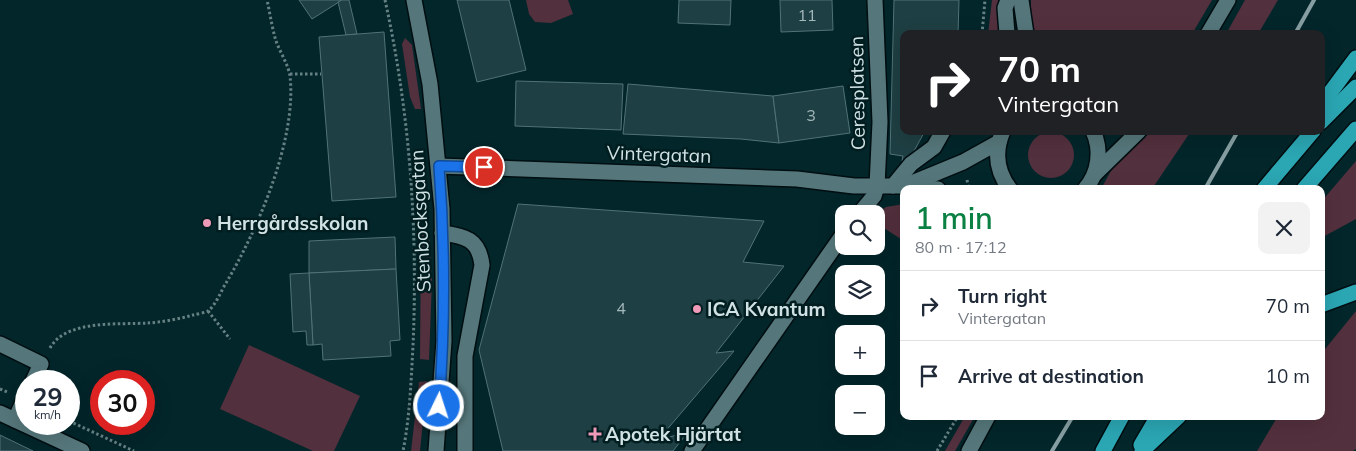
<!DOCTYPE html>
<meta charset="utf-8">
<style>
:root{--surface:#fff;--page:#f2f2f3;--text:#1f2937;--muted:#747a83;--line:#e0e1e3;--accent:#0b8043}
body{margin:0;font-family:Mulish,sans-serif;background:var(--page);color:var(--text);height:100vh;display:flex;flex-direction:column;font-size:19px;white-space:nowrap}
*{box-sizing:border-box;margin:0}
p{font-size:16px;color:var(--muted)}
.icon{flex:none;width:28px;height:28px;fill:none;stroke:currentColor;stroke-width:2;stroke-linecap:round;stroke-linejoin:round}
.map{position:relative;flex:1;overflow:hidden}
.sheet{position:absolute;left:900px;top:185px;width:425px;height:235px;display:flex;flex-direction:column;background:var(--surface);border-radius:10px;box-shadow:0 5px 20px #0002}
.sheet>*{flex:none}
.hud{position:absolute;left:900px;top:30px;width:425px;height:105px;border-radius:10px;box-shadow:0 5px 20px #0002;background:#202124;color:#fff;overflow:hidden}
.controls{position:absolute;left:835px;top:205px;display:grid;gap:10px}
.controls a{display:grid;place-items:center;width:50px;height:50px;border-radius:10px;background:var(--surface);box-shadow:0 5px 20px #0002;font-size:25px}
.speed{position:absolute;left:15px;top:370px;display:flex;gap:10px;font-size:25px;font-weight:700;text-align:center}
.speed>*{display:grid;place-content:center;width:65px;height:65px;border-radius:50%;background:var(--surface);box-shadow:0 5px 20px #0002;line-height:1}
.speed small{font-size:12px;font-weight:400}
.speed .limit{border:8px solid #d22;background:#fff;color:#111}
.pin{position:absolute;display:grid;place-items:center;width:42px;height:42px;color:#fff;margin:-21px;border:2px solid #fff;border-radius:50%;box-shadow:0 1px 5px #0007}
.me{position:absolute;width:55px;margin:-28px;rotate:4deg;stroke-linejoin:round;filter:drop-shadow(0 0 4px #0008)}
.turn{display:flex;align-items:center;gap:18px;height:105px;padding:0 15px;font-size:22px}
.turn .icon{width:65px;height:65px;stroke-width:2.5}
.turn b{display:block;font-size:35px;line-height:42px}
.round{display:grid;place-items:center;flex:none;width:52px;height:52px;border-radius:10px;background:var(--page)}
.overview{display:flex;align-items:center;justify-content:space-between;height:85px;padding:0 15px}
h1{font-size:30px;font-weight:600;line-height:38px;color:var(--accent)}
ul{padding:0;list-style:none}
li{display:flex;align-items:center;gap:15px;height:70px;padding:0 15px;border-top:1px solid var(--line)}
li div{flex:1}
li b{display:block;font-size:19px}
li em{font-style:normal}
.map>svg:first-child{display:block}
.green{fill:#53303d}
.building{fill:#1e3f43;stroke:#517377}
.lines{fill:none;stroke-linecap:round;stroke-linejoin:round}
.minor-casing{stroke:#000e11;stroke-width:18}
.highway-casing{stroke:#000e11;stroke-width:18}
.path{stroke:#668184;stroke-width:3;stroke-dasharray:2.5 2.5;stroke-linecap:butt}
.minor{stroke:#55777b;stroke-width:15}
.highway{stroke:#2ba6b3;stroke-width:15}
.rail{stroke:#879fa2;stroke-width:4}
.route-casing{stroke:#114b97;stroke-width:12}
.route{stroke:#1a73e8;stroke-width:9}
.poi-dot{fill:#ef9ab8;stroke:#001d20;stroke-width:2}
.labels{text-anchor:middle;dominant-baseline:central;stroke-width:5;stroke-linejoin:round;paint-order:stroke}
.number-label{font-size:16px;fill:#a4b9bc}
.street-label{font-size:19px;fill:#d0e2e4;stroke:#001d20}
.poi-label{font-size:19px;font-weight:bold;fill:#d0e2e4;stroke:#001d20;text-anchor:start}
</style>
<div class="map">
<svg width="1356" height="451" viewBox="0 0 1356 451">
<rect width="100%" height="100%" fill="#03262a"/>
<g class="green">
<path d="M526,0H568L573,14L551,23L535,22L529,14Z"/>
<path d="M992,0H998L999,34H988Z"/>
<path d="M1031,0H1212L1192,34H1036L1031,21Z"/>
<path d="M1245,0H1278L1258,34H1226Z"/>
<path d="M405,38L412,45L421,109H415L410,97L402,44Z"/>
<path d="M1152,131H1191L1152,189H1101L1113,167Z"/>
<circle cx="1051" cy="155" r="23"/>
<path d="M1356,161V219L1321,238V202Z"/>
<path d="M904,204V241L876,223V214L886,207Z"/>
<path d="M429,232L432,280L429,360L420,359L421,235Z"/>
<path d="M1356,311V449L1353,451H1257L1278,416H1321V354Z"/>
<path d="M249,345L360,396L334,451H313L220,409Z"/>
<path d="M427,381L420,451H411L419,382Z"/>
<path d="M965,416H975L955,451H945Z"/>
</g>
<g class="building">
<path d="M299,0H342L312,19Z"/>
<path d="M342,0H349L357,34L346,35L338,2Z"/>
<path d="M457,0H509L526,70L477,82Z"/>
<path d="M679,0H731L730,25L678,23Z"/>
<path d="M780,0H832L833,30L781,32Z"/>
<path d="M894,0H959L958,34H904V131H925L908,162L902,161L903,156L890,154Z"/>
<path d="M384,32L396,197L332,201L319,37Z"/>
<path d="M516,81L623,84L621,130L515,126Z"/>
<path d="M628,84L773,96L779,143L741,139L623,134Z"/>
<path d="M843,86L850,133L779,143L773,96Z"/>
<path d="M518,204L764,221L743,262L784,266L716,353L734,351L658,440L688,432L673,451H503L479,350Z"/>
<path d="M395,237L396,269L309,273V241Z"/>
<path d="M396,269L400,340L390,341L391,356L323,360L322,344L313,345L309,273Z"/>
<path d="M309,273L313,345H307L306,331L293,332L290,274Z"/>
<path d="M0,435L33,451H0Z"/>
</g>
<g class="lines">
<g class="minor-casing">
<g id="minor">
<path d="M414,0L430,84L442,209L444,341L436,451"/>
<path d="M1021,0L1026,34"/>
<path d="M1007,34L1005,8L1008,0"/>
<path d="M1208,34L1228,0"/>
<path d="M1003,131C994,152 996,171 1010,189"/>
<path d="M439,166L797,179L854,186H906L938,189"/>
<path d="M1095,174L1139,131"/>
<path d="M907,185L963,162L999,142"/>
<path d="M893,186L911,164L934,147L943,131"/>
<path d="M1085,189C1099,173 1102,150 1093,131"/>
<path d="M859,214L874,196L877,186L880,122L875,0"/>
<path d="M442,233C465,236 479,239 482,265L465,356V451"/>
<path d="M0,344L41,364L33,381"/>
<path d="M0,413L82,451"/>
<path d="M15,420L26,395"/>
<path d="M692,451L844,233"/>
<path d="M969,451L988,416"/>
</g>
</g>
<g class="highway-casing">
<g id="highway">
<path d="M1321,105L1356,58"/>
<path d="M1321,122L1356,87"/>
<path d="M1264,189L1313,131"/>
<path d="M1304,189L1356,129"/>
<path d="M1321,305L1356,292"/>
<path d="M1141,445L1158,416"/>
<path d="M1103,451L1122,416"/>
<path d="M1142,451L1179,416"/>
</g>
</g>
<g class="path">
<path d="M385,0C410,113 418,230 413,346C411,381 410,416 403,451"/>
<path d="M982,34L985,0"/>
<path d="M290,74H321"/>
<path d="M967,180L969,189"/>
<path d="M208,311L230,339"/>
<path d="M50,348C66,319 120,325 148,323C163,322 179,319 193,315C197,314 204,313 208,311C216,305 221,291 226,283C258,229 297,139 290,76C288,64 280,52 276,41C272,28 270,13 267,0"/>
<path d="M0,389L7,392"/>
<path d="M69,421L134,451"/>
<path d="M937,451L958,416"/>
</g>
<use href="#minor" class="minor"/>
<use href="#highway" class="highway"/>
<g class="rail">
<path d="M1295,34L1314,0"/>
<path d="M1205,189L1238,131"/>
<path d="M1052,451L1073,416"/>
</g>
</g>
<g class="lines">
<g class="route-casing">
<path id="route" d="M439,406C445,327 445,246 439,166L484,167"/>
</g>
<use href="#route" class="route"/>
</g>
<g class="poi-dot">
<circle cx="207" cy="223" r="5"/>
<circle cx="697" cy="309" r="5"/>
<path d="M592.5 426.5h5v5h5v5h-5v5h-5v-5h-5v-5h5z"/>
</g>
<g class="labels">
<g class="number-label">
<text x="807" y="15">11</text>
<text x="811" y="115">3</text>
<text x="621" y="308">4</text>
</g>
<g class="street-label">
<text transform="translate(857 93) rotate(-91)">Ceresplatsen</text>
<text transform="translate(659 154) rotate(2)">Vintergatan</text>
<text transform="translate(420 221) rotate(-93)">Stenbocksgatan</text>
</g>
<g class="poi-label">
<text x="217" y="223">Herrgårdsskolan</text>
<text x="707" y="309">ICA Kvantum</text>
<text x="605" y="434">Apotek Hjärtat</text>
</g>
</g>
</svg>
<div class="controls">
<a><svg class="icon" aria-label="search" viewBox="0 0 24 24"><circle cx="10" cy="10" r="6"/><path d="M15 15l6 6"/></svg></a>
<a><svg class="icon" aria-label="layers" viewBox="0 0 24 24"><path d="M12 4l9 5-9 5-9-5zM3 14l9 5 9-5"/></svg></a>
<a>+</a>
<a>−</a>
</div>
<div class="speed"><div>29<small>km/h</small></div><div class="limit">30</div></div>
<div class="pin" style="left:484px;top:167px;background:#d93025"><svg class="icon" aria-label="arrive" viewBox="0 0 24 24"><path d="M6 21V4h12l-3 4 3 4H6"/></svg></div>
<svg class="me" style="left:439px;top:406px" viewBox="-20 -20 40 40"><circle r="17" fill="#1a73e8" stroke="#fff" stroke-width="3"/><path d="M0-11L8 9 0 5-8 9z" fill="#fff"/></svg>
<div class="hud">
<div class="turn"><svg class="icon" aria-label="right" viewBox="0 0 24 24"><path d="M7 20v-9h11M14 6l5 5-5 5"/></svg><div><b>70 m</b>Vintergatan</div></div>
</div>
<section class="sheet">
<div class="overview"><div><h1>1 min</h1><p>80 m · 17:12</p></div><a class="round"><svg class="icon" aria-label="close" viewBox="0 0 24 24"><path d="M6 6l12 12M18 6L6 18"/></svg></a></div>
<ul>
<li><svg class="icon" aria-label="right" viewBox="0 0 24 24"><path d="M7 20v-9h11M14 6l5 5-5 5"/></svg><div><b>Turn right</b><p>Vintergatan</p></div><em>70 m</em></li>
<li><svg class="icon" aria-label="arrive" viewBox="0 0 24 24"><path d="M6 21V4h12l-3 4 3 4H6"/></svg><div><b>Arrive at destination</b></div><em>10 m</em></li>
</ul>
</section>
</div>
